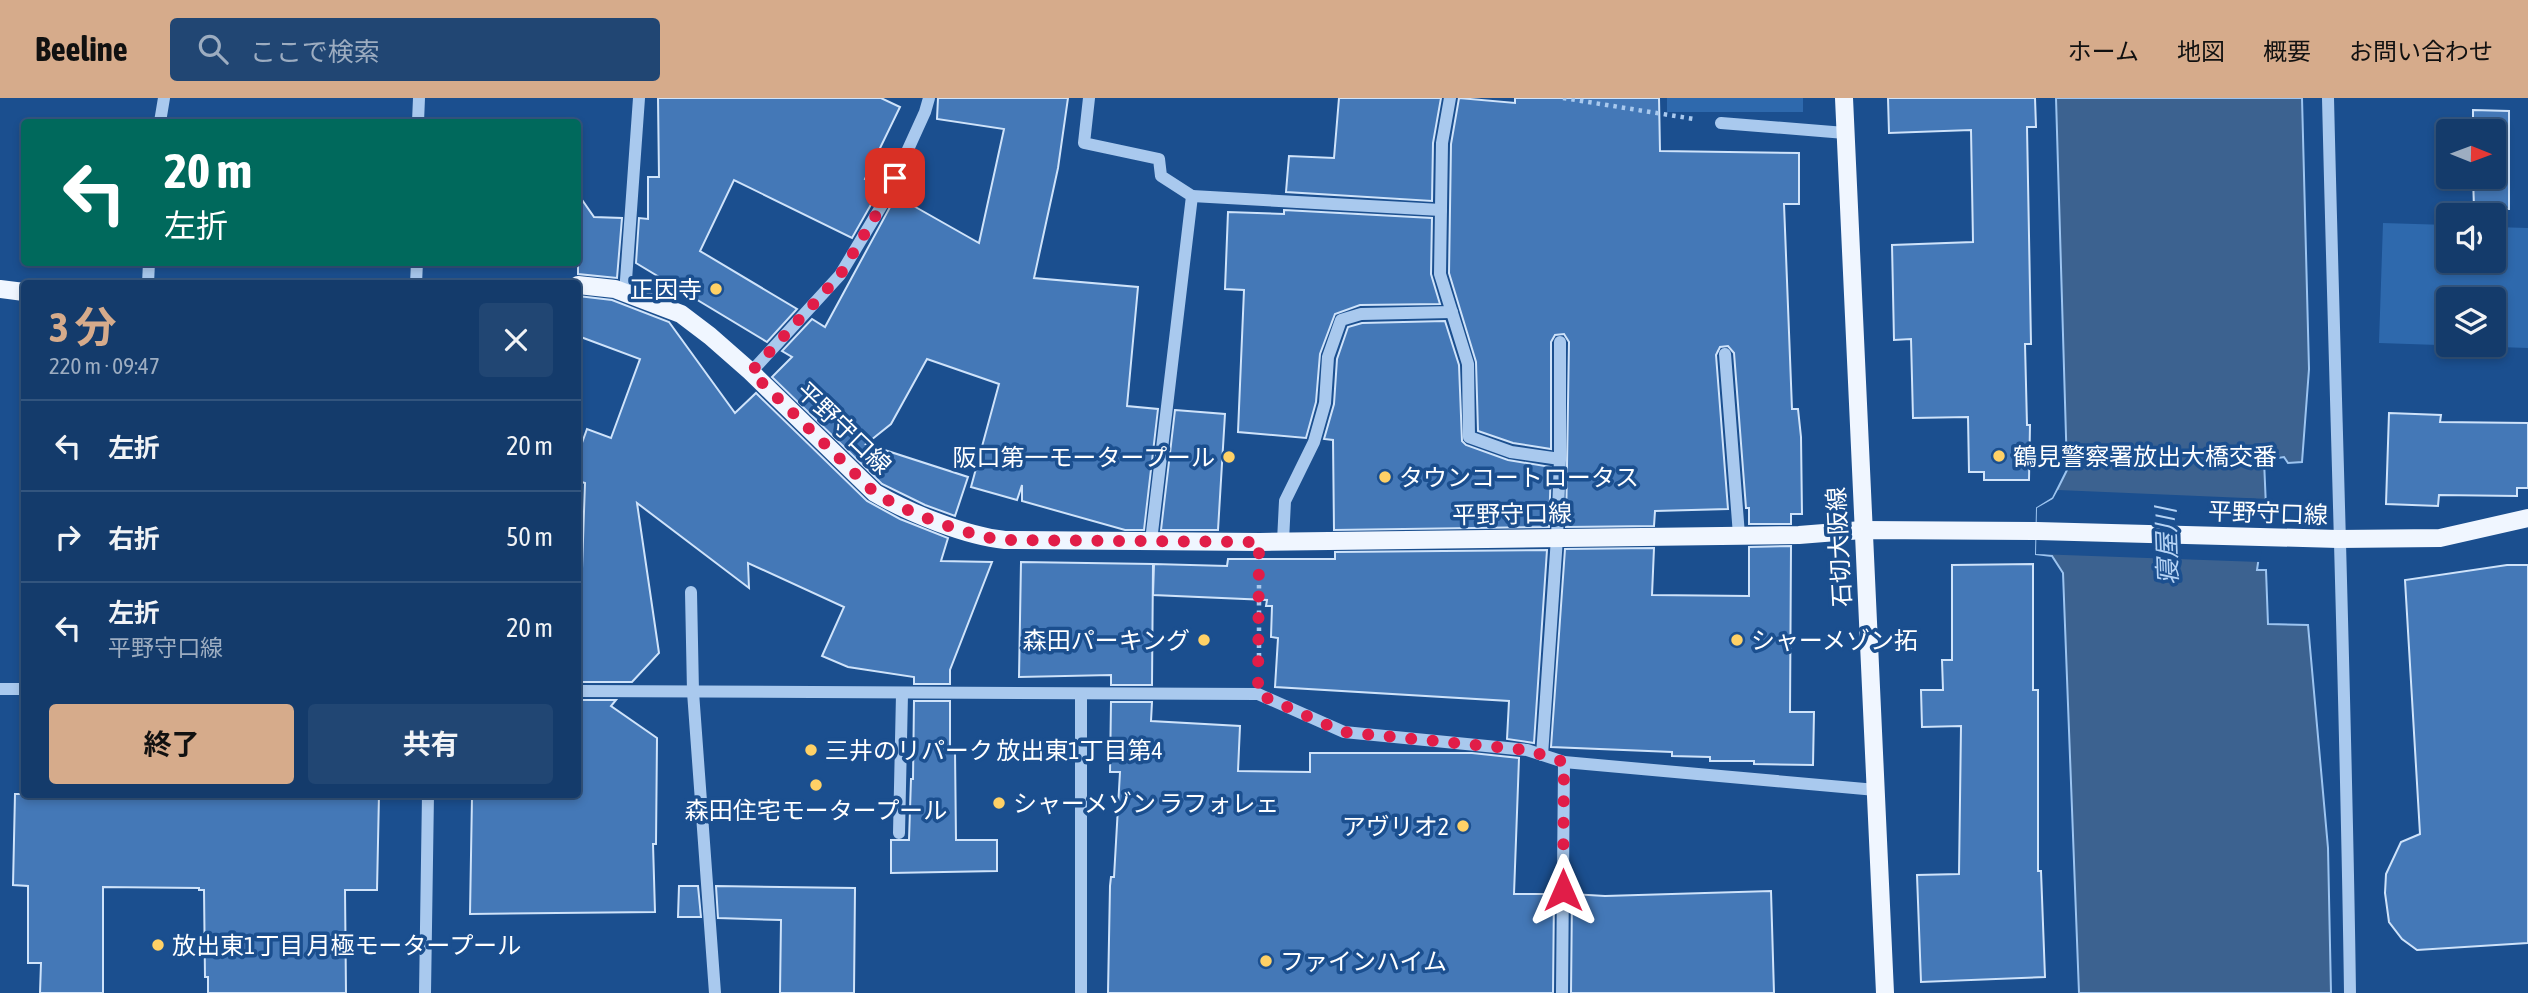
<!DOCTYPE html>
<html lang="ja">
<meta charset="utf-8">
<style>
:root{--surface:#143b6b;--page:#214673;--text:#f1f3f6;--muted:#9dadc1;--line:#33557e;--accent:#d6ab8b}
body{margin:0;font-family:"Asap Condensed","Noto Sans JP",sans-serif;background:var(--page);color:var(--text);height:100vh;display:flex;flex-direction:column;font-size:26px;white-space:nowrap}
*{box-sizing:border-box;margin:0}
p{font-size:23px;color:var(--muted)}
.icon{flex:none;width:38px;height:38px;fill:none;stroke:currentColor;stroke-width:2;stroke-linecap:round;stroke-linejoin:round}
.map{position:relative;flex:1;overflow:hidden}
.drawer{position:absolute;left:21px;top:182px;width:560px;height:518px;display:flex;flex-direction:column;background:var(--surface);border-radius:7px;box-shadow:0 4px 10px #0003,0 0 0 2px var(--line)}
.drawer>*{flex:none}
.top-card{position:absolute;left:21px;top:21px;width:560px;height:147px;border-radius:7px;box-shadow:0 4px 10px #0003,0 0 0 2px var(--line);background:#00695c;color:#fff;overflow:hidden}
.needle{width:46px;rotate:91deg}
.fabs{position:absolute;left:2436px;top:21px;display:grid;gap:14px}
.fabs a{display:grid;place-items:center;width:70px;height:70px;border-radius:7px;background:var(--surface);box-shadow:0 4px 10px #0003,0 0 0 2px var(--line);font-size:35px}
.pin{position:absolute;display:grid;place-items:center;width:60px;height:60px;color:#fff;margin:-30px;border-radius:14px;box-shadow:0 4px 10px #0006}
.me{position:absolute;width:77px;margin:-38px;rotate:0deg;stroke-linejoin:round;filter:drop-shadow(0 0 5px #0008)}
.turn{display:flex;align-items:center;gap:24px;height:147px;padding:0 28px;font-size:32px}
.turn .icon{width:91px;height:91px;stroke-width:2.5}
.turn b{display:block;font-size:49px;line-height:60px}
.round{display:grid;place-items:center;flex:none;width:74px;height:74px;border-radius:7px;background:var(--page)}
.overview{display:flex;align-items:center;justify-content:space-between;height:119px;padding:0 28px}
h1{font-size:42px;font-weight:700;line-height:52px;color:var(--accent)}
.primary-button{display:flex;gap:14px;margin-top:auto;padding:14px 28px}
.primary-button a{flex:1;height:80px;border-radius:7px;background:var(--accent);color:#111;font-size:28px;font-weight:700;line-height:80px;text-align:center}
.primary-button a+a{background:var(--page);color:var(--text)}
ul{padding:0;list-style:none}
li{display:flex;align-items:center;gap:21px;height:91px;padding:0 28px;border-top:2px solid var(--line)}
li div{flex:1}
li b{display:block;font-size:26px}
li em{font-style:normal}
header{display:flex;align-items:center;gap:42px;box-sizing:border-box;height:98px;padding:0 35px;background:var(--accent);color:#111}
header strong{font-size:33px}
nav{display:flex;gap:38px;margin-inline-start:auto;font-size:24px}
.search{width:490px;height:63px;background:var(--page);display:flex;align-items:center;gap:18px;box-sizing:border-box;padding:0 24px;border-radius:7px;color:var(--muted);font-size:26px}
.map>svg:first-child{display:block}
.green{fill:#2e69ad;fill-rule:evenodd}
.water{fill:#3c6290;stroke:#9cc4f0;stroke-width:2}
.pier{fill:#1b4f8f}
.building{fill:#4478b7;stroke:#cfe3fa;stroke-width:2}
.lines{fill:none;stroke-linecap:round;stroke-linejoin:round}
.path{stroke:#a9c9ee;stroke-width:4.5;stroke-dasharray:3.5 5;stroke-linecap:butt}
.minor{stroke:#a9c9ee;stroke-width:12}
.major{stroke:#f0f6ff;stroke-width:18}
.route{stroke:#e11d48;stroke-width:12;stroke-dasharray:0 21.6}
.poi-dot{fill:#ffd166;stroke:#1b4f8f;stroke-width:2.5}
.labels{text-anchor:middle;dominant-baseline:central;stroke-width:7;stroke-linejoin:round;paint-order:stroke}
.poi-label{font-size:24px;fill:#fff;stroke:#1b4f8f;text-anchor:start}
.street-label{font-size:24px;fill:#fff;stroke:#1b4f8f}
.water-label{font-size:26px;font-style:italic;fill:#b5d3f5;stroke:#1b4f8f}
</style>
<header>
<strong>Beeline</strong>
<div class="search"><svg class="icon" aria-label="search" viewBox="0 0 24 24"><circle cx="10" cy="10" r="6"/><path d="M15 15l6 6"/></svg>ここで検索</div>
<nav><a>ホーム</a><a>地図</a><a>概要</a><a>お問い合わせ</a></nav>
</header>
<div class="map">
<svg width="2528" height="895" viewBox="0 0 2528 895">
<rect width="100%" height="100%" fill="#1b4f8f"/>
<g class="green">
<rect x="1667" y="0" width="136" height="14"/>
<path d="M2383,125L2448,127V163H2494V129L2528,130V250L2379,245ZM2448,201H2494V247H2448Z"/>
</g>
<path class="water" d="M2056,0H2302L2309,271L2302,364L2288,365L2284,359L2264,362L2266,409L2257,472H2266L2268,526L2308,527L2328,750L2331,895H2079L2063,475L2052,458L2036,456L2037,410L2053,400L2067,372Z"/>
<path class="pier" d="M2058,392L2269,401L2260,464L2036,456L2037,410L2053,401Z"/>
<g class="building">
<path d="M658,0H881L900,9L865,81L881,89L852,140L734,82L700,153L797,211L767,244L636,165L639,120L648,121V79H659Z"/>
<path d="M938,0H1068L1058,70L1034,180L1138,189L1127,308L1158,311L1144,432H1125L1022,403V387L1017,402L971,389L999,286L927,261L891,326L866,346L968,379L955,418L925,407L882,386L772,279L792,259L782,253L812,221L825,229L896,98L979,145L1004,31L937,21Z"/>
<path d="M1339,0H1441L1433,45L1432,103L1286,94L1289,58L1334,60Z"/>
<path d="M1459,0L1515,5V0H1659L1660,53L1799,55V106H1784L1792,311H1798L1801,339L1802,416H1791V426H1749V410H1746L1734,255L1728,248L1720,249L1716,257L1728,411L1655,413L1654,428L1566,429L1569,244L1564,236L1555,237L1551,244V351L1513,345L1478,333L1476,264L1449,175L1451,46Z"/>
<path d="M1888,0H2035L2036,29H2027L2031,246H2025L2027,327H2030L2029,382H1984V374H1969L1968,319L1913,320L1911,241L1894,242L1892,147L1973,144L1971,32L1889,35Z"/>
<path d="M2473,12L2509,13V111L2474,110L2473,79H2494V33H2473Z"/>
<path d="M578,96L594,119L622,120L617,180L578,176Z"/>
<path d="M1284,112L1432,120L1431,176L1440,206L1360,207L1335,216L1320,256L1316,304L1306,340L1238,334L1244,192L1225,191L1228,114L1284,116Z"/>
<path d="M578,198L612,202L669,224L735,315L756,295L867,403L900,421L948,440L941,463L992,464L950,572V586H914V579L848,569L822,558L844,509L748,465L749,490L637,405L659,555L632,584H578L585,385L578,383V356L587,331L611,340L640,261L578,238Z"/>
<path d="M1445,223L1459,267L1462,343L1466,347L1508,362L1551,369L1549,429L1334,432L1333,342L1324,341L1334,306L1337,261L1348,229L1362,225Z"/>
<path d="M1175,312L1225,316L1218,432H1161Z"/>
<path d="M2389,315L2441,317L2440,324L2528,325V390H2517V398L2439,397L2438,408L2386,406Z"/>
<path d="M1791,448L1790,614H1814L1813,667L1754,666V663H1710V659L1672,658V654L1551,649L1565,451L1654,450L1652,497L1749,498V449Z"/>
<path d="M1547,452L1534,645L1507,641L1509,603L1275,589L1278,540L1271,539L1272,508H1266L1267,502L1153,497L1154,466L1227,468L1228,461H1335V454Z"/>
<path d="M1021,464L1153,466L1152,587H1111V577L1019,579Z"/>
<path d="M2033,466V592H2038V773H2041L2045,879L1921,884L1917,777L1959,776L1961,628L1922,629L1921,592H1943L1942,562H1952V467Z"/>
<path d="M2507,467H2528V845L2417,852L2402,841L2389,824L2385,795L2386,776L2401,744L2420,736L2405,482Z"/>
<path d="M578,602H616L611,608L657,640L656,746H653L655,814L470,816L472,699L557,701V696H578Z"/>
<path d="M914,603H950V653H955L956,742H997V773L891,775V742H909L911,681H913Z"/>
<path d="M1111,604H1152L1151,623L1240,628L1238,673L1310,674V655H1472L1519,660L1514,796H1554L1553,895H1108L1110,788L1111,779H1114L1120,674H1110Z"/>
<path d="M15,696H379L377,792H345L346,895H208V879H205L204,792H199V790L103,789V895H40L41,865H28V788L13,787Z"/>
<path d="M679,788H698L701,819H678Z"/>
<path d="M716,788L855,790L854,895H780L781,822L718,820Z"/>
<path d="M1771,793L1774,895H1571L1572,796L1605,798Z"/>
</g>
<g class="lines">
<g class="path">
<path d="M1563,0L1694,21"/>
<path d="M1259,567V474"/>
</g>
<g class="minor">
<path d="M1089,0L1084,45L1159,61L1161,78L1192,98L1151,443"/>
<path d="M1450,0L1442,45L1440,176L1468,266L1469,339L1511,354L1560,361L1557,440L1542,657"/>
<path d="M2328,0C2335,298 2346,597 2350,895"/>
<path d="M160,24L164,0"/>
<path d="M418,24L419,0"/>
<path d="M1721,25L1845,35"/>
<path d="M1192,98L1441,112"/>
<path d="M148,186L149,164"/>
<path d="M416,186L417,164"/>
<path d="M625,196L639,0"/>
<path d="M1725,256L1739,437"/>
<path d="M751,274L840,177L885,102L925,14L929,0"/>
<path d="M1560,361V244"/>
<path d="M1283,443L1285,403L1314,344L1325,305L1328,259L1341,222L1361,216L1452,214"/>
<path d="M691,494L693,594L715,895"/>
<path d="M0,591H24"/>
<path d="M578,593L1258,596L1344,634L1527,652L1564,664L1876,692"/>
<path d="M1081,597V895"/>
<path d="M899,735L902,596"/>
<path d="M425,895L428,696"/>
<path d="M1562,895L1564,664"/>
</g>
<g class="major">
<path d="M1844,0L1885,895"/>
<path d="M578,187L615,191L681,216L710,238L751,274L875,395C909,415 966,438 1005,442L1260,444L1799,437L1862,432L2037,433L2338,441L2440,440L2528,420"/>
<path d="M0,191L24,194"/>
</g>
</g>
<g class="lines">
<path class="route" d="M895,80L885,102L840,177L751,274L875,395C909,415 966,438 1005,442L1259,444L1258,596L1343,634L1527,652L1564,664L1563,792"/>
</g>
<g class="poi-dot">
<circle cx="716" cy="191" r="7"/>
<circle cx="1999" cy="358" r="7"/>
<circle cx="1229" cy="359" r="7"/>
<circle cx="1385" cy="379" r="7"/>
<circle cx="1204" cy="542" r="7"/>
<circle cx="1737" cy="542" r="7"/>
<circle cx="811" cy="652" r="7"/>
<circle cx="816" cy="687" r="7"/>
<circle cx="999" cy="705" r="7"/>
<circle cx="1463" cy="728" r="7"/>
<circle cx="158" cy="847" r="7"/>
<circle cx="1266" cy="863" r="7"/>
</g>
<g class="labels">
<g class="poi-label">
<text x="702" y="191" text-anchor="end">正因寺</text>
<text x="2013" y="358">鶴見警察署放出大橋交番</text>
<text x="1215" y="359" text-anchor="end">阪口第一モータープール</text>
<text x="1399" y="379">タウンコートロータス</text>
<text x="1190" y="542" text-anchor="end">森田パーキング</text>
<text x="1751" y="542">シャーメゾン拓</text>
<text x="825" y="652">三井のリパーク 放出東1丁目第4</text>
<text x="1013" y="705">シャーメゾン ラフォレェ</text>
<text x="816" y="712" text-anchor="middle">森田住宅モータープール</text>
<text x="1449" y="728" text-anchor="end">アヴリオ2</text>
<text x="172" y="847">放出東1丁目 月極モータープール</text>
<text x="1280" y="863">ファインハイム</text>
</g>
<g class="street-label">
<text transform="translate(844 330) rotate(44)">平野守口線</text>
<text transform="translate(2268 415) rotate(2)">平野守口線</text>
<text transform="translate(1512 416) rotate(-1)">平野守口線</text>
<text transform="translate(1839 449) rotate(-93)">石切大阪線</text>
</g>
<g class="water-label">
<text transform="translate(2167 448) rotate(-92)">寝屋川</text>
</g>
</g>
</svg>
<div class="fabs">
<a><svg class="needle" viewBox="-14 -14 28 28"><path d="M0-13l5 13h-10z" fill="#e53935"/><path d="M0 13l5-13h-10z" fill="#9dadc1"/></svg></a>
<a><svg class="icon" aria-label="sound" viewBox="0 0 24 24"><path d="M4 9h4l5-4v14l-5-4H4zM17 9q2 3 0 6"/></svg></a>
<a><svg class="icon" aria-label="layers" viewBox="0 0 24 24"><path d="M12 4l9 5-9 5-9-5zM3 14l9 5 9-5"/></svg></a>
</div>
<div class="pin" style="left:895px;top:80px;background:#d93025"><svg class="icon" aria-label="arrive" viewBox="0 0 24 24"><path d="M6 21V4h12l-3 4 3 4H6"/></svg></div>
<svg class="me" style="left:1563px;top:792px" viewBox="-20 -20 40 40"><path d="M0-17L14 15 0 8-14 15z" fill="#e11d48" stroke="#fff" stroke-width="4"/></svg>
<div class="top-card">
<div class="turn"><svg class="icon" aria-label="left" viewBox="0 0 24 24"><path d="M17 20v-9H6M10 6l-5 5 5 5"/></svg><div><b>20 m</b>左折</div></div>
</div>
<section class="drawer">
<div class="overview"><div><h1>3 分</h1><p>220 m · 09:47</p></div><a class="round"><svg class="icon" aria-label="close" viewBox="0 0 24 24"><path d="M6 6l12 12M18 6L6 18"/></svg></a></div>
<ul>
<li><svg class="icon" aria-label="left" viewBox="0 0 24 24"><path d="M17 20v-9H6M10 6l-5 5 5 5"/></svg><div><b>左折</b></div><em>20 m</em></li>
<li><svg class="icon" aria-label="right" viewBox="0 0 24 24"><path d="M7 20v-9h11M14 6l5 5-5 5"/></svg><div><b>右折</b></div><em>50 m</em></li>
<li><svg class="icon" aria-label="left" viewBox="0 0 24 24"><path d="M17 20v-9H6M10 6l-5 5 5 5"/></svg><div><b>左折</b><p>平野守口線</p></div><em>20 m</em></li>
</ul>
<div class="primary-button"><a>終了</a><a>共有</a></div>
</section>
</div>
